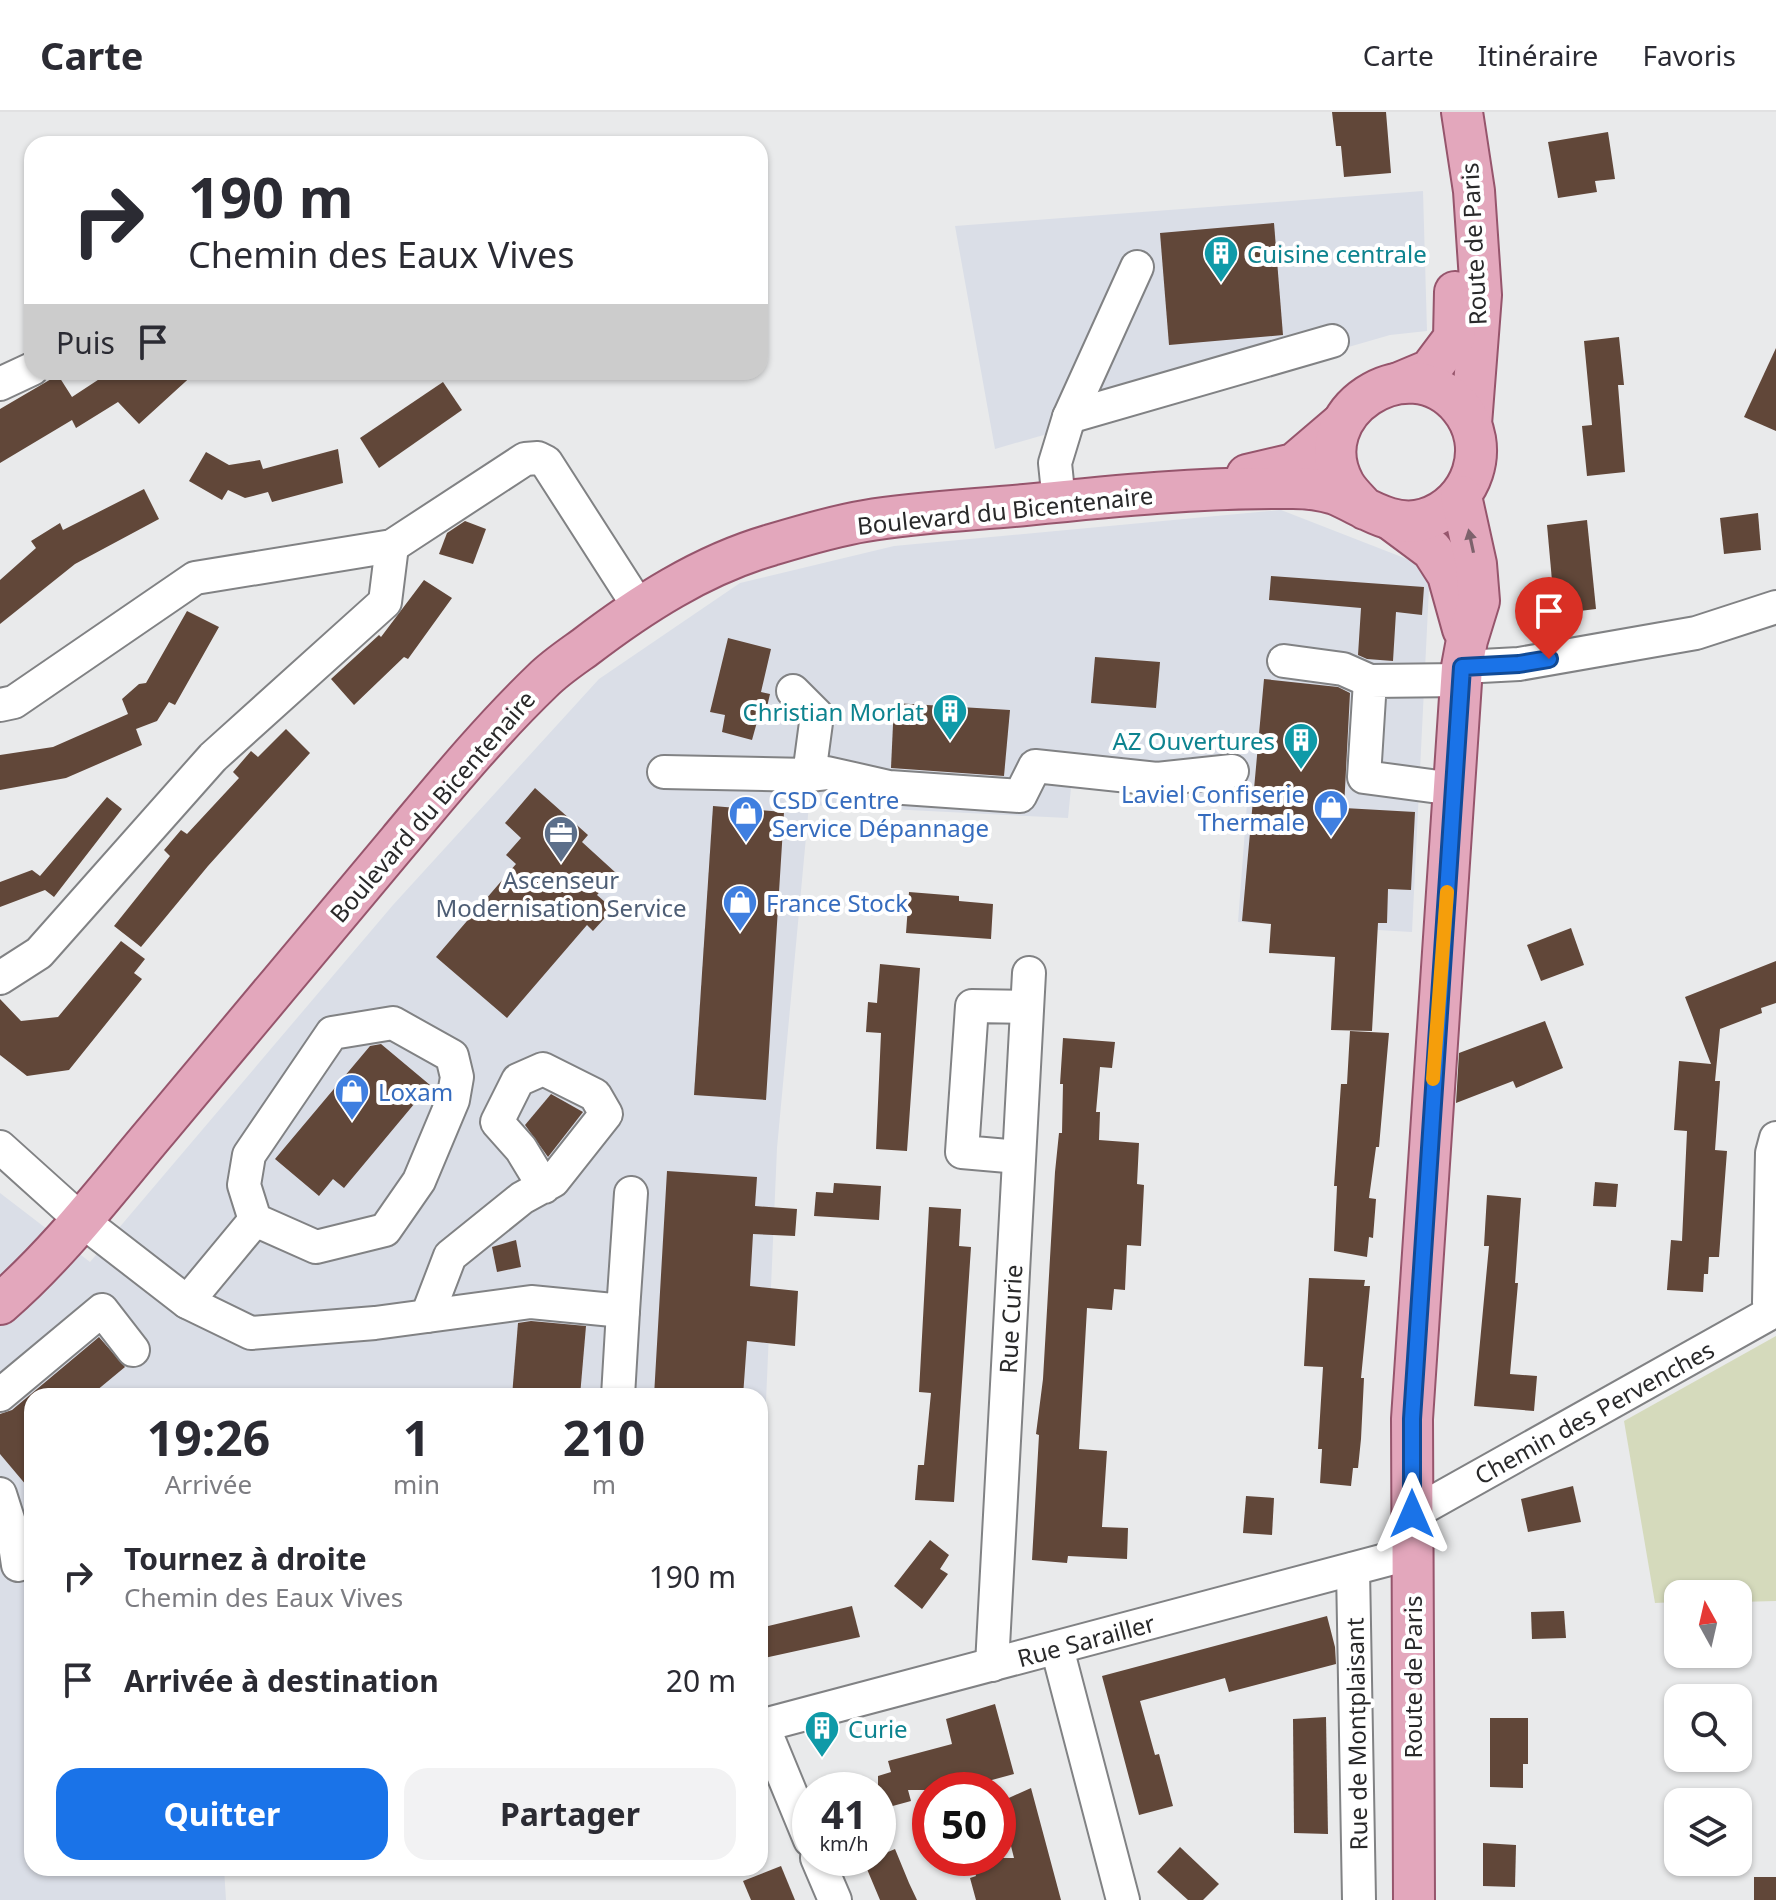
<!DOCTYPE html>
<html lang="fr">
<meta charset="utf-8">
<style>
:root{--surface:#fff;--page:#f2f2f3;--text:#2b2b33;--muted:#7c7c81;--line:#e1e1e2;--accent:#1a73e8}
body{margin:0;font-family:"Noto Sans",sans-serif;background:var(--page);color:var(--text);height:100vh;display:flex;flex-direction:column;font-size:30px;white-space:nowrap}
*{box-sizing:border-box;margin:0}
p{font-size:26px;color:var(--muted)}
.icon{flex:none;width:44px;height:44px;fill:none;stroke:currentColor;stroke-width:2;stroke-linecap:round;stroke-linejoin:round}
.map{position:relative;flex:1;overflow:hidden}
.sheet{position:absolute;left:24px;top:1276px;width:744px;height:488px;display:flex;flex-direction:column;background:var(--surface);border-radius:24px;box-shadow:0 2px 6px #0004}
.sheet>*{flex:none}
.top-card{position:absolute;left:24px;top:24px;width:744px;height:244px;border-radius:24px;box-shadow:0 2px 6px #0004;background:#fff;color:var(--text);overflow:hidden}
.needle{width:52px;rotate:352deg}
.tools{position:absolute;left:1664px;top:1468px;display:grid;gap:16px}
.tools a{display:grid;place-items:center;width:88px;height:88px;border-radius:16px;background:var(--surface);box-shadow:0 2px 6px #0004;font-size:40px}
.speed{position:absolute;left:792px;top:1660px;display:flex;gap:16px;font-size:40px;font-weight:700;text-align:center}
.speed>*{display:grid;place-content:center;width:104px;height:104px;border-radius:50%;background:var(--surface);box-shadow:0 2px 6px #0004;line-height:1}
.speed small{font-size:20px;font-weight:400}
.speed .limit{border:12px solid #d22;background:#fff;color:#111}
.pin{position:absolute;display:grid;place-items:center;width:68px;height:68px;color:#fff;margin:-82px -34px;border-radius:50% 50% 50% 0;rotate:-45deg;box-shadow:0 0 8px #0007}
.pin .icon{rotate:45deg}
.me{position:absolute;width:88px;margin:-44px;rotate:0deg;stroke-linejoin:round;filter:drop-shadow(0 0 6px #0008)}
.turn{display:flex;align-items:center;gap:28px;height:168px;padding:0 32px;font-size:36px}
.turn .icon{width:104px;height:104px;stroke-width:2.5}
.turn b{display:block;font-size:56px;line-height:68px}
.then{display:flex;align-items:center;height:76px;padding:0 32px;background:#0003;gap:16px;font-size:30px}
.eta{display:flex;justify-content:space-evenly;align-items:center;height:136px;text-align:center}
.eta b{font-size:48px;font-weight:700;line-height:56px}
.action{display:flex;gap:16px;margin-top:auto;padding:16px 32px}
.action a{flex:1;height:92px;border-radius:24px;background:var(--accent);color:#fff;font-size:32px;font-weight:700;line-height:92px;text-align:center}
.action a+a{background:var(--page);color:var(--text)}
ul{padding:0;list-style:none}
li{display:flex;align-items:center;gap:24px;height:104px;padding:0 32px}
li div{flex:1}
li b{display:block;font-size:30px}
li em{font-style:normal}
header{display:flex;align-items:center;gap:48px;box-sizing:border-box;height:112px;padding:0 40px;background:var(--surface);border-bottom:2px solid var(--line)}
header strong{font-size:38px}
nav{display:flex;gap:44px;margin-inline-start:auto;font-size:28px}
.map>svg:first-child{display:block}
.built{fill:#dadee7}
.green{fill:#d5dabc}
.building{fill:#614739}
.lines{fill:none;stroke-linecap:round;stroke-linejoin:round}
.minor-casing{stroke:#818284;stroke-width:36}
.major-casing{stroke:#96556c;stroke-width:44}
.minor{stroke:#fff;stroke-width:32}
.major{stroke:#e3a7bc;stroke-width:40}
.oneway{fill:#7d626c}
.route-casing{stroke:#114b97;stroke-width:20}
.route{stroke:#1a73e8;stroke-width:14}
.slow{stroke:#f59e0b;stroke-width:14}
.labels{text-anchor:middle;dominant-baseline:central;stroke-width:8;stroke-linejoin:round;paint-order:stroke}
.street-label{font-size:24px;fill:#29292a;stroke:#fff}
.culture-label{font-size:24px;fill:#0d838f;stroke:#fff;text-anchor:start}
.shop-label{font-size:24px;fill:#366cbe;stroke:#fff;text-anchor:start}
.service-label{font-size:24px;fill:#4e5e75;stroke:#fff}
</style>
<header>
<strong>Carte</strong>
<nav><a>Carte</a><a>Itinéraire</a><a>Favoris</a></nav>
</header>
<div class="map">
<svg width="1776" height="1788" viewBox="0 0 1776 1788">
<rect width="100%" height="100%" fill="#e9eaeb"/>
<g class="built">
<path d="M1423,79L1427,219L1390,223L995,337L955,114Z"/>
<path d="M1281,398L1430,456L1412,820L1238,810L1247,691L1071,676L1068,706L809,693L777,1036L763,1359H760V1284H32V1756H224L226,1788H0V1081L90,1150L393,793L599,567L740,471L894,434Z"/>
</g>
<path class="green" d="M1776,1224V1489L1738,1490V1482H1678V1490L1655,1491L1624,1309Z"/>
<g class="building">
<path d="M1332,0H1386L1391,61L1344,65L1341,34H1336Z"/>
<path d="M1608,20L1615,67L1595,69L1597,80L1558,86L1548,30Z"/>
<path d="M1274,111L1283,223L1169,233L1160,121Z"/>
<path d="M1619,225L1624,273H1618L1625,360L1587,364L1582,314L1592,313L1584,229Z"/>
<path d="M1776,236V319L1744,305Z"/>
<path d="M110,260H196L139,312L118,290L76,316L72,308L0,351V297L58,263L72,285Z"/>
<path d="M443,270L462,298L379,356L360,326Z"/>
<path d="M338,337L343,371L272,390L268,380L245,386L228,378L222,388L189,369L206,340L229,353L260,348L263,357Z"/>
<path d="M144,377L159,407L75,452L0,512V468L36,436L31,429L60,411L63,418Z"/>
<path d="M1758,401L1761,438L1724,442L1720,406Z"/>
<path d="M1587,408L1596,497L1555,502L1547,413Z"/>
<path d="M465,409L486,417L473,452L439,442L447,421Z"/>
<path d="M1271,464L1424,475L1422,503L1396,500L1393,549L1367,547L1358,543L1361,496L1269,488Z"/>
<path d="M424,468L452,486L408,547L404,545L354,593L331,567L379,523L381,525Z"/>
<path d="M187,499L219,515L175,593L169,590L157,609L136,617L142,633L66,666L0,678V643L53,635L128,602L122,587L139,572L146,571Z"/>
<path d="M728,526L771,537L761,580L770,582L763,612L757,610L752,628L722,620L725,603L710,600Z"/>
<path d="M1095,545L1160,550L1156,596L1091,591Z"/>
<path d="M1264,567L1338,575L1350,581L1344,696L1415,700L1411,778L1388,777L1387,811H1378L1372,919L1331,918L1335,845L1269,841L1271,812L1242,809Z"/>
<path d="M894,591L1010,598L1004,664L891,656Z"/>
<path d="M286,617L310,641L208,754L141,835L114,814L170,744L164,738L181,718L187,722L239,666L233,660L251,639L258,645Z"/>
<path d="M535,676L588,723L582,730L616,761L597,783L613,797L593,819L587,813L507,906L436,845L516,752L506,743L521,726L505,711Z"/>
<path d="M107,685L122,697L54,785L45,778L0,795V770L32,758L40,764Z"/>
<path d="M713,694L784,700L766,988L694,983Z"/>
<path d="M909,780L959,784V789L993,792L991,827L906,821Z"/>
<path d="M1571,816L1584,853L1541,869L1527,833Z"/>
<path d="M121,829L145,847L134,861L142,867L69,958L27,964L0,943V887L21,909L58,905Z"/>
<path d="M1776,849V891L1761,896L1762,901L1720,917L1715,969H1720L1715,1038L1727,1039L1719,1145H1709L1708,1162H1704L1703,1180L1667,1178L1671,1128L1682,1129L1687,1019L1674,1018L1679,949L1711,952L1685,885Z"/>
<path d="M880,852L920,856L907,1039L876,1037L881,921L866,920L868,890L877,891Z"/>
<path d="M1545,909L1563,956L1516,976L1513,969L1456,991L1459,941Z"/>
<path d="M1350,919L1389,921L1379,1035H1376L1369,1086L1376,1087L1373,1126L1369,1125L1367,1145L1334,1139L1337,1074H1334L1341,972H1347Z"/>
<path d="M1063,926L1115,930L1112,956L1100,955L1096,1000H1100L1099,1028L1139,1031L1137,1072L1144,1073L1141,1134L1127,1133L1125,1178L1114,1177L1112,1198L1087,1196L1079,1337L1107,1339L1102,1415L1128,1416L1127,1447L1068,1444L1067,1451L1032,1448L1039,1323L1036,1322L1043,1267L1055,1060L1059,1021H1062L1063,972H1060Z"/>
<path d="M381,932L430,973L344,1076L333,1067L319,1084L275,1047L370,934Z"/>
<path d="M551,982L583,1000L548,1045L525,1013Z"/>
<path d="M667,1059L757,1065L755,1094L797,1097L795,1124L753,1122L750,1174L798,1179L795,1234L747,1229L743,1284H654Z"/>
<path d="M1595,1070L1618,1072L1616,1095L1593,1094Z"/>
<path d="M834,1071L881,1074L879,1108L814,1104L816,1080L833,1081Z"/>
<path d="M1487,1083L1521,1086L1515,1171H1518L1510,1262L1537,1264L1534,1299L1474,1294L1489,1134H1484Z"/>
<path d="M929,1095L961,1097L959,1134L971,1135L954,1390L915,1388L918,1353H924L931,1281L919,1280Z"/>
<path d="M516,1128L521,1155L497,1160L492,1135Z"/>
<path d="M1309,1166L1365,1168L1364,1174H1370L1361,1266H1364L1361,1327L1358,1356H1353L1351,1374L1320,1371L1322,1337H1318L1323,1255L1304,1254Z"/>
<path d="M531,1209L586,1214L580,1284H512L518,1211Z"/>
<path d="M99,1225L125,1255L90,1284H32V1380L0,1342V1302L12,1298Z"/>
<path d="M1573,1374L1581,1410L1528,1420L1521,1387Z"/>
<path d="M1246,1384L1274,1386L1272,1423L1243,1421Z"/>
<path d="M930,1428L949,1443L940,1457L948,1462L922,1497L894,1474Z"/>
<path d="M852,1494L860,1525L760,1547V1516Z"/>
<path d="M1564,1499L1566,1526L1532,1527L1531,1500Z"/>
<path d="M1327,1504L1335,1535L1336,1552L1229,1580L1225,1566L1140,1589L1155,1643L1159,1642L1173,1694L1139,1703L1102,1564Z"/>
<path d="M995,1592L1014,1662L955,1678H908L911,1689L878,1698V1664L891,1660L888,1649L952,1632L946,1607Z"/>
<path d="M1326,1605L1328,1722L1294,1721L1293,1607Z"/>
<path d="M1490,1606H1528V1652H1523V1676L1490,1675Z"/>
<path d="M1031,1676L1061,1788H976L970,1766L976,1764L970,1746H1014L1000,1690Z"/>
<path d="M1483,1731L1516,1733L1515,1775L1483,1774Z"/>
<path d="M1180,1735L1219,1772L1203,1788H1188L1157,1760Z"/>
<path d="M895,1737L909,1771L917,1788H880L864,1750Z"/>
<path d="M781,1754L795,1788H751L743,1769Z"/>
<rect x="1754" y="1765" width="22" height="23"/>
</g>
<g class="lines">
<g class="minor-casing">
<g id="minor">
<path d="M0,272L32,257"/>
<path d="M1069,305L1332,229"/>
<path d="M1059,390L1055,351L1069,305L1137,155"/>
<path d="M1284,549L1343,557L1370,569"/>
<path d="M1462,555L1519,552L1696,521L1776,495"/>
<path d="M0,593L14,590L195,466L392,434L525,347L538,346L546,350L639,495"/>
<path d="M664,660L809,663L817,603L793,579"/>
<path d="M809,663L827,661L889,675L1020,684L1035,654L1157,667L1232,659"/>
<path d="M1454,677L1364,665L1370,569L1462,568"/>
<path d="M0,866L39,841L213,645L385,490L392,434"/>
<path d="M0,1035L81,1108L187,1190L251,1221L375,1211L531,1190L623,1199L631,1081"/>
<path d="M1019,1045L962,1040L972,894L1027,895"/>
<path d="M187,1190L255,1108L316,1135L385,1118L419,1069L453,988L457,965L452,944L393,911L332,921L249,1043L244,1073L255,1108"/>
<path d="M1772,1200L1769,1190L1772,1041L1776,1026"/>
<path d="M427,1204L450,1144L522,1086L553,1069L606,1002L595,983L543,957L518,968L497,1010L521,1037L544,1075"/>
<path d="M0,1283L102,1198L133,1238"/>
<path d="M618,1284L623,1199"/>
<path d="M0,1382L14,1426L18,1453"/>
<path d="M1412,1402L1776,1198"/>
<path d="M1353,1457L1359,1788"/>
<path d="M1057,1536L1123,1788"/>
<path d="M992,1553L1029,861"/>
<path d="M760,1614L1412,1441"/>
<path d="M763,1614L810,1728"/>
<path d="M817,1746L835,1788"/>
</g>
</g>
<g class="major-casing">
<g id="major">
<path d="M1462,0L1474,79L1481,183L1471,312"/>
<path d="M1399,271L1430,258L1454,226L1455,180"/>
<path d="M1247,363L1294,352L1342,311"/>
<path d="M1393,409L1432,438L1448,463L1463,517"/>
<path d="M0,1192C58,1142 108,1076 158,1017C238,921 319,825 399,729C445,674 490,619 542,569C555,556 570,546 584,536C640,493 702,453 771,433C801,424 834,414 865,409C917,400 972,398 1025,393C1113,384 1204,375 1293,376C1306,376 1322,378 1335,382C1364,394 1392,417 1425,407C1472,393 1493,334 1460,295C1408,233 1305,301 1344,372C1349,381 1358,389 1365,397"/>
<path d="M1414,1788L1412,1307L1462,555L1467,528L1479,489L1476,452L1461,384"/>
</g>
</g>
<use href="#minor" class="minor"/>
<use href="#major" class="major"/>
</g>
<defs><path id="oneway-solid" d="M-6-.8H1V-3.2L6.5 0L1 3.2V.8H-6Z" transform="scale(2)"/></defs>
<use class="oneway" href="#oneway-solid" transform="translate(1471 429) rotate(-102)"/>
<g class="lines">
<g class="route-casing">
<path id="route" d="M1412,1402V1307L1462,555L1519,552L1549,547"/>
</g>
<use href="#route" class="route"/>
<path class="slow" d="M1433,967L1447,780"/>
</g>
<defs>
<g id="building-pin" transform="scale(1.8)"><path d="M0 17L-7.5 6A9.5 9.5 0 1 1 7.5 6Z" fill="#0f9aa8" stroke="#fff"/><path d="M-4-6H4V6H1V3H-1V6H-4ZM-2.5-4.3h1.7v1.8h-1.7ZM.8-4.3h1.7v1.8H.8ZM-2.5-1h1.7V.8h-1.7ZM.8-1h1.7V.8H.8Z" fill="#fff"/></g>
<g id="shop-pin" transform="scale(1.8)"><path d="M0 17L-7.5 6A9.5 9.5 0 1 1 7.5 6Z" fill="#3f7fe0" stroke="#fff"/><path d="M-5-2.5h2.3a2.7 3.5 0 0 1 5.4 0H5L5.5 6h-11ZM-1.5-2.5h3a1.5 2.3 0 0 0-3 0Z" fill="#fff"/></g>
<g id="office-pin" transform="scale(1.8)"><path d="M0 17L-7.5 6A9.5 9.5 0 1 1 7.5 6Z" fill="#5c6f8a" stroke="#fff"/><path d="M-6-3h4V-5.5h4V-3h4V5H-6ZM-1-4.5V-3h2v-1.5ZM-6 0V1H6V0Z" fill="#fff"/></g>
</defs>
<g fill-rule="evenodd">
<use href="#building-pin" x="1221" y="141"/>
<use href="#building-pin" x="950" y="599"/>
<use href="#building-pin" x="1301" y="628"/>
<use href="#shop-pin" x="1331" y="695"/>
<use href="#shop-pin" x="746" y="701"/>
<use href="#office-pin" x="561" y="721"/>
<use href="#shop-pin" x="740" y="790"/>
<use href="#shop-pin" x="352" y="979"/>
<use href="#building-pin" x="822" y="1616"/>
</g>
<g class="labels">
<g class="street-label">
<text transform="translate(1473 132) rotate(-93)">Route de Paris</text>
<text transform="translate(1005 398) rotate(-6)">Boulevard du Bicentenaire</text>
<text transform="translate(432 694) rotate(-49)">Boulevard du Bicentenaire</text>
<text transform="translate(1010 1207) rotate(-87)">Rue Curie</text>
<text transform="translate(1594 1300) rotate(-29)">Chemin des Pervenches</text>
<text transform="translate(1086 1528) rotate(-15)">Rue Sarailler</text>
<text transform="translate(1412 1565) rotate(-90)">Route de Paris</text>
<text transform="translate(1356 1622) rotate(-91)">Rue de Montplaisant</text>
</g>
<g class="culture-label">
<text x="1247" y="141">Cuisine centrale</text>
<text x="924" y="599" text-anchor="end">Christian Morlat</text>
<text x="1275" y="628" text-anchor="end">AZ Ouvertures</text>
<text x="848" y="1616">Curie</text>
</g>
<g class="shop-label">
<text x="1305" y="681" text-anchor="end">Laviel Confiserie<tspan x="1305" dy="28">Thermale</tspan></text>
<text x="772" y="687">CSD Centre<tspan x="772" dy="28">Service Dépannage</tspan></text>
<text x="766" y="790">France Stock</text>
<text x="378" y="979">Loxam</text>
</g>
<g class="service-label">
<text x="561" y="767">Ascenseur<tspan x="561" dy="28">Modernisation Service</tspan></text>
</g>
</g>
</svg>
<div class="tools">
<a><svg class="needle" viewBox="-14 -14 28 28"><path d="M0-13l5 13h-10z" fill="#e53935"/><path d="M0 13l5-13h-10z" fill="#7c7c81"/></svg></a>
<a><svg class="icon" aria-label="search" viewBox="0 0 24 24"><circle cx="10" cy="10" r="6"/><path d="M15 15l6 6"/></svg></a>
<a><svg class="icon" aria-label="layers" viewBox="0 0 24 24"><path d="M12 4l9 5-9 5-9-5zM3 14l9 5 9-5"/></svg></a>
</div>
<div class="speed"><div>41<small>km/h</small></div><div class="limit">50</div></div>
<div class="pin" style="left:1549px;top:547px;background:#d93025"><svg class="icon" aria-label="arrive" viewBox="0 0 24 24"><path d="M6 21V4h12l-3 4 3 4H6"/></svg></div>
<svg class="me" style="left:1412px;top:1402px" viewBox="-20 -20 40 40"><path d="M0-17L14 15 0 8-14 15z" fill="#1a73e8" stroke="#fff" stroke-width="4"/></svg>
<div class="top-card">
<div class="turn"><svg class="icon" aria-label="right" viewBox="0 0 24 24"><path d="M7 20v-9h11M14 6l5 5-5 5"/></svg><div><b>190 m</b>Chemin des Eaux Vives</div></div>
<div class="then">Puis<svg class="icon" aria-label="arrive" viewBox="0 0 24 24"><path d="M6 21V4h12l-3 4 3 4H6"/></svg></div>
</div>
<section class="sheet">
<div class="eta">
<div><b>19:26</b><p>Arrivée</p></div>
<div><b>1</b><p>min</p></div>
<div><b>210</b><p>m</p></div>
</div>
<ul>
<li><svg class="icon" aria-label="right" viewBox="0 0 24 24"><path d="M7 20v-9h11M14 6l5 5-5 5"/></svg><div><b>Tournez à droite</b><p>Chemin des Eaux Vives</p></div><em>190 m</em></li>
<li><svg class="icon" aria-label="arrive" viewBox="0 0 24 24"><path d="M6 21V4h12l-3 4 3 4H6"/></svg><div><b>Arrivée à destination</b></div><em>20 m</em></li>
</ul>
<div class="action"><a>Quitter</a><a>Partager</a></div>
</section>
</div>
